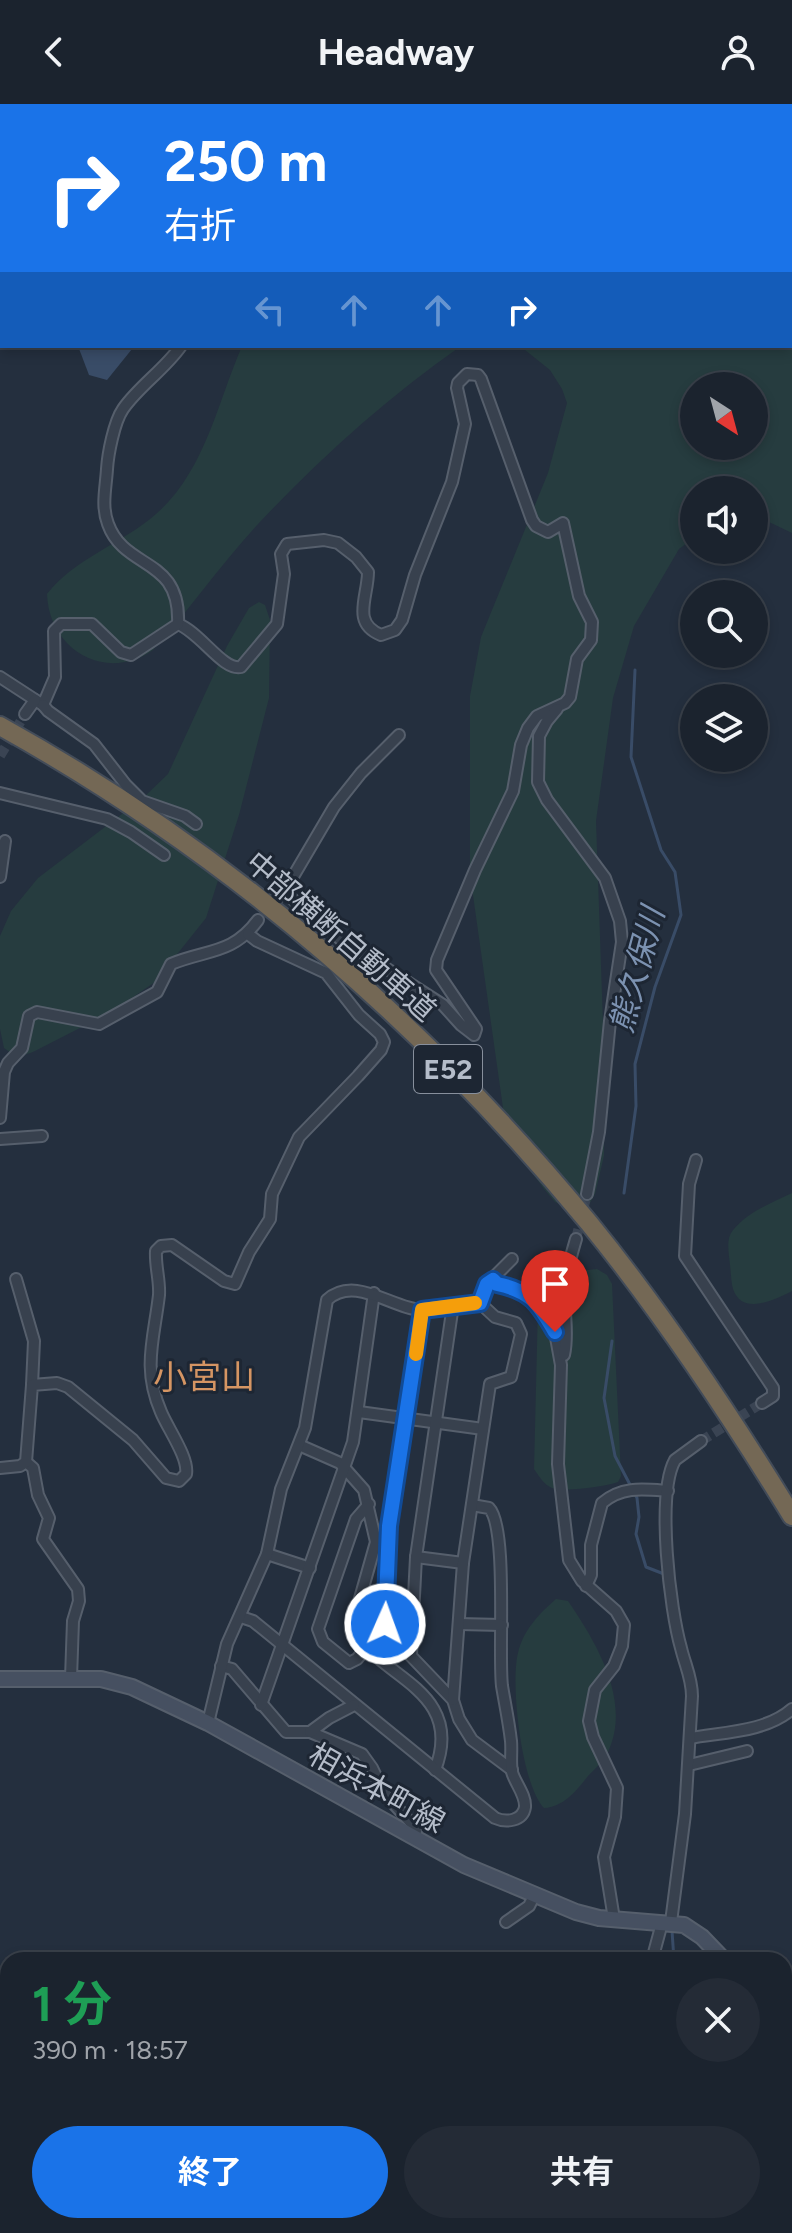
<!DOCTYPE html>
<html lang="ja">
<meta charset="utf-8">
<style>
:root{--surface:#1b232e;--page:#242b36;--text:#f1f3f6;--muted:#a0a4aa;--line:#39404a;--accent:#1a73e8}
body{margin:0;font-family:Figtree,"Noto Sans JP",sans-serif;background:var(--page);color:var(--text);height:100vh;display:flex;flex-direction:column;font-size:30px;white-space:nowrap}
*{box-sizing:border-box;margin:0}
p{font-size:26px;color:var(--muted)}
.icon{flex:none;width:44px;height:44px;fill:none;stroke:currentColor;stroke-width:2;stroke-linecap:round;stroke-linejoin:round}
.map{position:relative;flex:1;overflow:hidden}
.sheet{position:absolute;left:0px;top:1848px;width:792px;height:282px;display:flex;flex-direction:column;background:var(--surface);border-radius:24px 24px 0 0;box-shadow:0 4px 12px #0003,0 0 0 2px var(--line)}
.sheet>*{flex:none}
.top-card{position:absolute;left:0px;top:0px;width:792px;height:244px;box-shadow:0 4px 12px #0003,0 0 0 2px var(--line);background:#1a73e8;color:#fff;overflow:hidden}
.needle{width:52px;rotate:144deg}
.fabs{position:absolute;left:680px;top:268px;display:grid;gap:16px}
.fabs a{display:grid;place-items:center;width:88px;height:88px;border-radius:50%;background:var(--surface);box-shadow:0 4px 12px #0003,0 0 0 2px var(--line);font-size:40px}
.pin{position:absolute;display:grid;place-items:center;width:68px;height:68px;color:#fff;margin:-82px -34px;border-radius:50% 50% 50% 0;rotate:-45deg;box-shadow:0 0 8px #0007}
.pin .icon{rotate:45deg}
.me{position:absolute;width:88px;margin:-44px;rotate:2deg;stroke-linejoin:round;filter:drop-shadow(0 0 6px #0008)}
.turn{display:flex;align-items:center;gap:28px;height:168px;padding:0 32px;font-size:36px}
.turn .icon{width:104px;height:104px;stroke-width:2.5}
.turn b{display:block;font-size:56px;line-height:68px}
.lanes{display:flex;align-items:center;height:76px;padding:0 32px;background:#0003;justify-content:center;gap:40px;direction:ltr}
.lanes .off{opacity:.35}
.round{display:grid;place-items:center;flex:none;width:84px;height:84px;border-radius:42px;background:var(--page)}
.head{display:flex;align-items:center;justify-content:space-between;height:136px;padding:0 32px}
h1{font-size:48px;font-weight:700;line-height:60px;color:#1e9e55}
.primary-button{display:flex;gap:16px;margin-top:auto;padding:16px 32px}
.primary-button a{flex:1;height:92px;border-radius:48px;background:var(--accent);color:#fff;font-size:32px;font-weight:700;line-height:92px;text-align:center}
.primary-button a+a{background:var(--page);color:var(--text)}
header{display:flex;justify-content:space-between;align-items:center;height:104px;padding:0 32px;background:var(--surface);font-size:36px;font-weight:700}
.map>svg:first-child{display:block}
.green{fill:#263c3f;fill-rule:evenodd}
.water{fill:#394c67}
.lines{fill:none;stroke-linecap:round;stroke-linejoin:round}
.stream{stroke:#394c67;stroke-width:3}
.street-tunnel{stroke:#3a4453;stroke-width:10;stroke-dasharray:10 5;stroke-linecap:butt}
.street-casing{stroke:#565f6c;stroke-width:14}
.secondary-casing{stroke:#565f6c;stroke-width:18}
.highway-casing{stroke:#434c59;stroke-width:22}
.street{stroke:#38414e;stroke-width:10}
.secondary{stroke:#465061;stroke-width:14}
.highway{stroke:#746855;stroke-width:18}
.route-casing{stroke:#114b97;stroke-width:20}
.route{stroke:#1a73e8;stroke-width:14}
.slow{stroke:#f59e0b;stroke-width:14}
.labels{text-anchor:middle;dominant-baseline:central;stroke-width:6;stroke-linejoin:round;paint-order:stroke}
.shield{fill:#1d2633;stroke:#878f9c;stroke-width:2}
.shield-label{font-size:28px;font-weight:bold;fill:#b4bcc9}
.street-label{font-size:30px;fill:#b4bcc9;stroke:#1d2633}
.water-label{font-size:32px;font-style:italic;fill:#7c92b1;stroke:#1d2633}
.quarter-label{font-size:34px;fill:#d59563;stroke:#1d2633}
</style>
<header><svg class="icon" aria-label="back" viewBox="0 0 24 24"><path d="M15 5l-7 7 7 7"/></svg>Headway<svg class="icon" aria-label="person" viewBox="0 0 24 24"><circle cx="12" cy="8" r="4"/><path d="M4 21q1-7 8-7t8 7"/></svg></header>
<div class="map">
<svg width="792" height="2129" viewBox="0 0 792 2129">
<rect width="100%" height="100%" fill="#242f3e"/>
<g class="green">
<path d="M16,0H792V429L769,418L754,415V386H694V434L679,445L634,522L613,594L596,717L604,948V1052L595,1090L590,1099L578,1107L571,1106L555,1098L544,1085L523,1056L504,1011L470,770V592L481,533L548,369L567,299L562,285L550,266L520,242H790V2H15ZM694,282H754V342H694Z"/>
<path d="M242,242H461C388,293 320,354 259,419C221,460 190,505 153,546C106,579 49,546 47,490C75,454 122,440 156,410C205,367 217,300 242,242Z"/>
<path d="M259,498L265,501L270,516L269,594L239,711L206,814L155,878L113,907L35,947C22,953 16,953 4,944L0,925V832L11,807L38,774L143,694L168,670L227,542L249,504Z"/>
<path d="M792,1089V1187C775,1196 742,1212 733,1185C731,1178 731,1168 730,1161C729,1149 725,1134 734,1125C749,1107 772,1099 792,1089Z"/>
<path d="M597,1165L607,1171L612,1180L621,1372L618,1378C603,1383 567,1388 552,1384C544,1381 539,1372 534,1365L538,1201C548,1162 561,1169 597,1165Z"/>
<path d="M556,1495L568,1497C596,1538 632,1597 608,1648C604,1656 595,1665 588,1672C577,1686 564,1703 544,1704C522,1682 510,1580 518,1549C523,1526 540,1509 556,1495Z"/>
</g>
<path class="water" d="M78,242H132V245L107,276L89,271Z"/>
<g class="lines">
<g class="stream">
<path d="M624,1089L636,1002L635,960L655,883L681,811L675,768L661,746L631,653L635,566"/>
<path d="M612,1237L604,1294L615,1352L637,1394L639,1413L636,1430L646,1463L664,1470"/>
<path d="M672,1827L674,1856"/>
</g>
<g class="street-tunnel">
<path d="M0,652L25,610"/>
<path d="M576,1135L587,1090"/>
<path d="M701,1337L762,1299"/>
</g>
<g class="street-casing">
<g id="street">
<path d="M75,0V2"/>
<path d="M178,520C201,529 223,567 241,563L277,520L284,470L281,450L287,440L324,436L338,439L356,453L368,468C368,493 351,519 381,531L395,526L402,516L415,471L452,378L465,320L457,284L458,279L467,270L478,271L481,275L532,416L536,422L548,428L563,419L579,492L592,518L591,536L577,555L570,593L565,599L537,612L528,624L521,641L513,687L475,766L437,856L436,866L476,925L474,931L461,921L443,901L339,834L284,788"/>
<path d="M178,520C181,452 125,467 108,420C101,402 106,383 107,365C108,350 114,318 123,305C139,282 164,266 181,242"/>
<path d="M0,573L43,601L55,573L54,527L61,520H92L121,548L131,551L178,520"/>
<path d="M43,601L48,607L94,640L126,681L142,697L185,712L196,720"/>
<path d="M557,605L547,617L539,632L538,678L547,696L605,774L620,817L622,838L610,917L599,1028L587,1090"/>
<path d="M25,610L35,596"/>
<path d="M0,689L107,715L131,728L164,751"/>
<path d="M0,773L5,737"/>
<path d="M276,795L284,788L334,703L361,669L399,631"/>
<path d="M0,1014L4,968L8,959L22,944L29,912L37,908L99,920L157,888L171,860C207,845 232,851 258,816"/>
<path d="M0,1035L42,1032"/>
<path d="M696,1056L689,1080L685,1152L773,1284V1292L762,1299"/>
<path d="M16,1175L34,1237L32,1281"/>
<path d="M493,1176L497,1180L526,1188L536,1198L555,1228L561,1261L558,1360L569,1456L582,1477L616,1507L624,1521L622,1542L614,1562L595,1586L589,1617L593,1633L617,1684L615,1713L604,1753L614,1815"/>
<path d="M480,1199L487,1180L512,1155"/>
<path d="M422,1206L389,1422L385,1520L388,1528L453,1596L459,1615L472,1636L512,1666"/>
<path d="M564,1251C569,1229 563,1209 565,1186C566,1168 571,1152 576,1135"/>
<path d="M359,1308L483,1325"/>
<path d="M299,1341L340,1359L364,1386L376,1438L355,1512C353,1571 470,1575 435,1666"/>
<path d="M26,1358L33,1364L38,1391L49,1414L43,1435L78,1485L79,1497L73,1517L71,1574"/>
<path d="M0,1364L20,1362L26,1358L32,1281L57,1279L68,1283L133,1336L166,1374L179,1377L186,1370C189,1354 168,1325 161,1308C142,1264 154,1235 159,1191C160,1176 155,1162 156,1147L161,1142L172,1141L224,1177L235,1180L249,1148L270,1115L272,1090L299,1033L358,972L381,946L384,938L380,930L359,911L326,869L257,837L248,830"/>
<path d="M267,1450L310,1464"/>
<path d="M416,1453L463,1459"/>
<path d="M586,1482L591,1471V1441L602,1399C622,1382 643,1385 668,1387"/>
<path d="M241,1513L253,1517L495,1714C506,1719 523,1717 525,1703C526,1691 515,1679 512,1668C510,1659 512,1647 511,1637C509,1619 505,1600 502,1582C498,1550 508,1423 489,1404L472,1401"/>
<path d="M459,1520L502,1521"/>
<path d="M366,1544L357,1555L349,1559L323,1538L318,1525L356,1415L369,1400"/>
<path d="M411,1551L416,1453L453,1201"/>
<path d="M221,1562L232,1565L286,1628H310L362,1650L372,1664L384,1689L412,1720L416,1727L414,1734"/>
<path d="M453,1596L463,1459L490,1280L511,1273L521,1230L516,1219L495,1213L480,1199"/>
<path d="M261,1601L353,1338L374,1189"/>
<path d="M208,1619L227,1540L267,1450L281,1385L305,1324L327,1196C355,1170 394,1206 423,1206C442,1206 461,1201 480,1199"/>
<path d="M310,1628L329,1614L354,1601"/>
<path d="M690,1634C724,1628 766,1628 792,1605"/>
<path d="M689,1661L747,1647"/>
<path d="M506,1818L529,1802L534,1792"/>
<path d="M671,1818L685,1710L692,1592C692,1574 685,1561 681,1544C670,1506 656,1390 675,1356L701,1337"/>
<path d="M652,1856L662,1819"/>
<path d="M784,2058L792,2056"/>
<path d="M588,2129L598,2122"/>
</g>
</g>
<g class="secondary-casing">
<g id="secondary">
<path d="M0,1575H101L132,1583L208,1619L464,1761L576,1808L599,1814L684,1821L702,1833L724,1856"/>
<path d="M784,1915L792,1920"/>
</g>
</g>
<g class="highway-casing">
<path id="highway" d="M0,622C227,748 424,919 589,1119C664,1211 730,1311 792,1412"/>
</g>
<use href="#street" class="street"/>
<use href="#secondary" class="secondary"/>
<use href="#highway" class="highway"/>
</g>
<g class="lines">
<g class="route-casing">
<path id="route" d="M385,1520L389,1422L422,1206L480,1199L487,1180L493,1176L497,1180C531,1187 538,1199 555,1228"/>
</g>
<use href="#route" class="route"/>
<path class="slow" d="M416,1250L422,1206L475,1199"/>
</g>
<g class="labels">
<rect class="shield" x="414" y="941" width="68" height="48" rx="6"/>
<g class="shield-label">
<text x="448" y="965">E52</text>
</g>
<g class="street-label">
<text transform="translate(341 832) rotate(41)">中部横断自動車道</text>
<text transform="translate(377 1684) rotate(29)">相浜本町線</text>
</g>
<g class="water-label">
<text transform="translate(637 866) rotate(-75)">熊久保川</text>
</g>
<g class="quarter-label">
<text x="204" y="1273">小宮山</text>
</g>
</g>
</svg>
<div class="fabs">
<a><svg class="needle" viewBox="-14 -14 28 28"><path d="M0-13l5 13h-10z" fill="#e53935"/><path d="M0 13l5-13h-10z" fill="#a0a4aa"/></svg></a>
<a><svg class="icon" aria-label="sound" viewBox="0 0 24 24"><path d="M4 9h4l5-4v14l-5-4H4zM17 9q2 3 0 6"/></svg></a>
<a><svg class="icon" aria-label="search" viewBox="0 0 24 24"><circle cx="10" cy="10" r="6"/><path d="M15 15l6 6"/></svg></a>
<a><svg class="icon" aria-label="layers" viewBox="0 0 24 24"><path d="M12 4l9 5-9 5-9-5zM3 14l9 5 9-5"/></svg></a>
</div>
<div class="pin" style="left:555px;top:1228px;background:#d93025"><svg class="icon" aria-label="arrive" viewBox="0 0 24 24"><path d="M6 21V4h12l-3 4 3 4H6"/></svg></div>
<svg class="me" style="left:385px;top:1520px" viewBox="-20 -20 40 40"><circle r="17" fill="#1a73e8" stroke="#fff" stroke-width="3"/><path d="M0-11L8 9 0 5-8 9z" fill="#fff"/></svg>
<div class="top-card">
<div class="turn"><svg class="icon" aria-label="right" viewBox="0 0 24 24"><path d="M7 20v-9h11M14 6l5 5-5 5"/></svg><div><b>250 m</b>右折</div></div>
<div class="lanes"><svg class="icon off" aria-label="left" viewBox="0 0 24 24"><path d="M17 20v-9H6M10 6l-5 5 5 5"/></svg><svg class="icon off" aria-label="ahead" viewBox="0 0 24 24"><path d="M12 20V5M6 11l6-6 6 6"/></svg><svg class="icon off" aria-label="ahead" viewBox="0 0 24 24"><path d="M12 20V5M6 11l6-6 6 6"/></svg><svg class="icon" aria-label="right" viewBox="0 0 24 24"><path d="M7 20v-9h11M14 6l5 5-5 5"/></svg></div>
</div>
<section class="sheet">
<div class="head"><div><h1>1 分</h1><p>390 m · 18:57</p></div><a class="round"><svg class="icon" aria-label="close" viewBox="0 0 24 24"><path d="M6 6l12 12M18 6L6 18"/></svg></a></div>
<div class="primary-button"><a>終了</a><a>共有</a></div>
</section>
</div>
